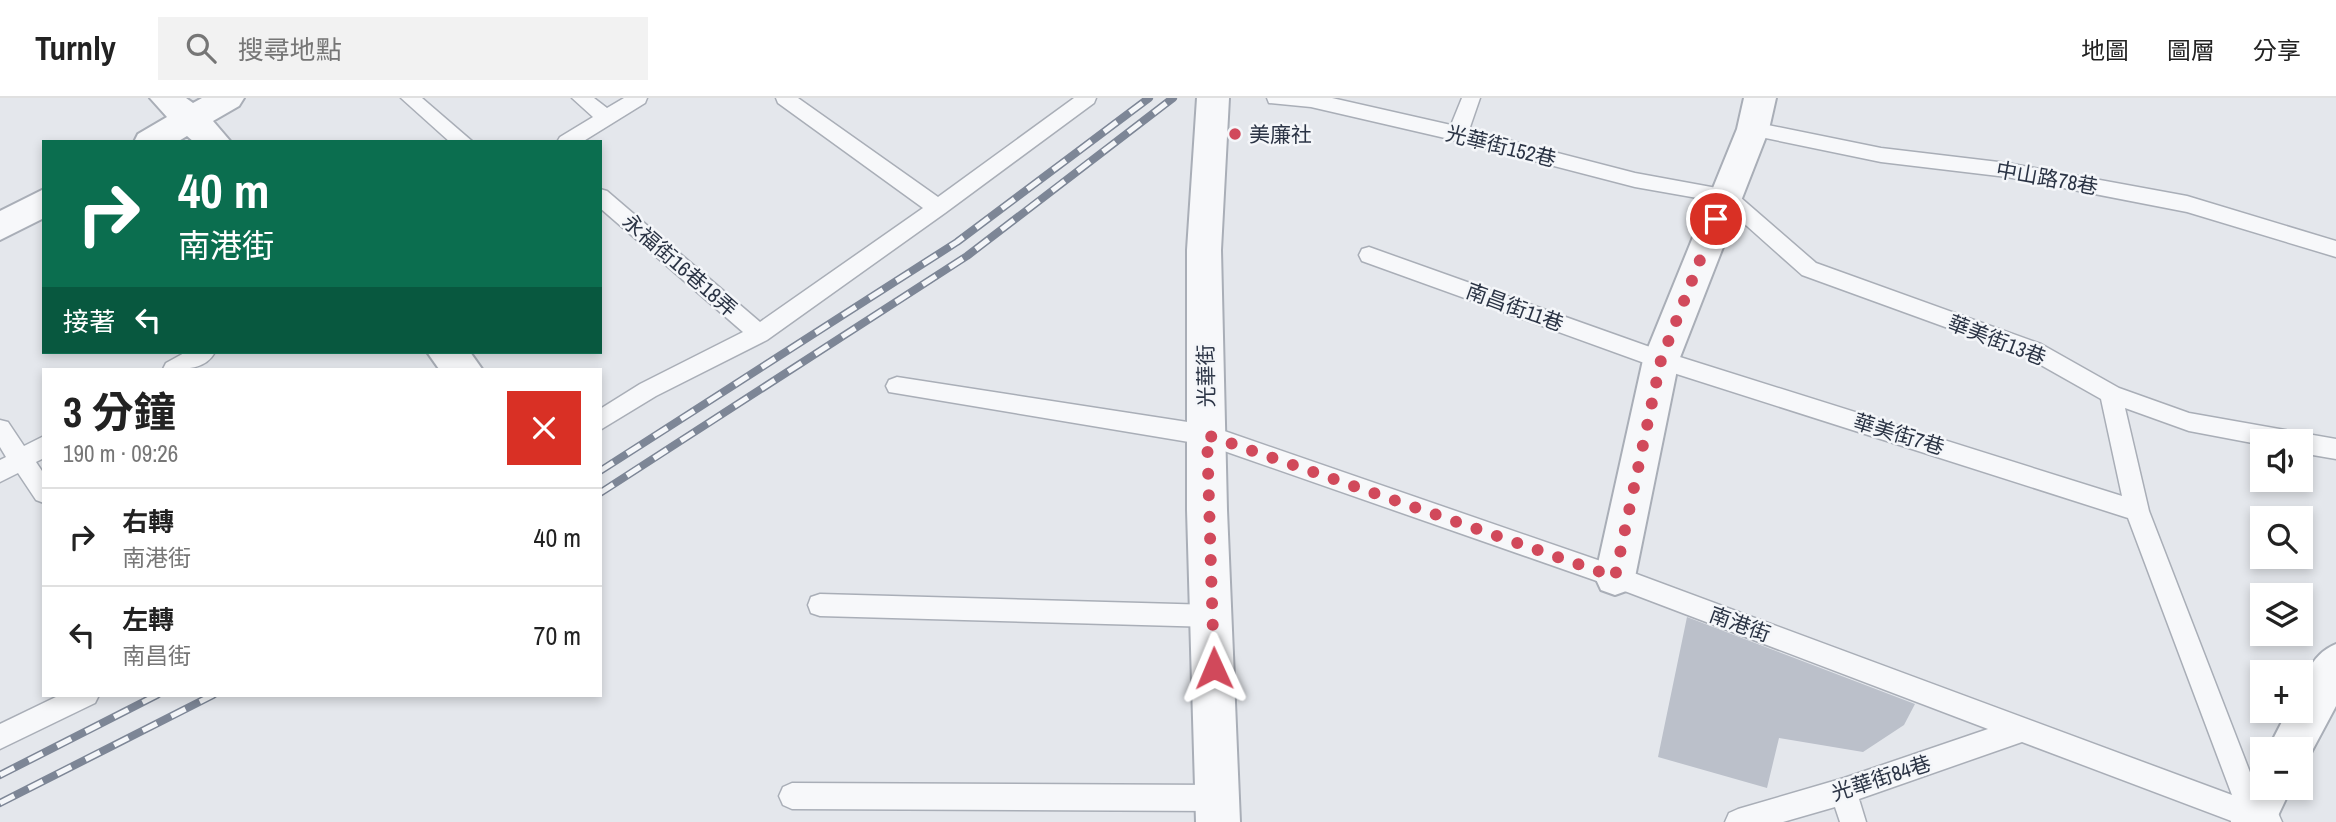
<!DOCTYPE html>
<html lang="zh-TW">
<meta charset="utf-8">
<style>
:root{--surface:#fff;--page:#f2f2f2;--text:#222;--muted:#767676;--line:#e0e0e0}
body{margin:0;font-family:"Archivo Narrow","Noto Sans TC",sans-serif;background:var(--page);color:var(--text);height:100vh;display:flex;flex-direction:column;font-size:26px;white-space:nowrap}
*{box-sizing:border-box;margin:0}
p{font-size:23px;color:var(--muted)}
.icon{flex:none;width:38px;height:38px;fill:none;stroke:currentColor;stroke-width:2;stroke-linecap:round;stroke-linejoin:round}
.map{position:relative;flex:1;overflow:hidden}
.panel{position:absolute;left:42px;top:270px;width:560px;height:329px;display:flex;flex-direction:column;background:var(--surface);border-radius:0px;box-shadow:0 4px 10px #0003}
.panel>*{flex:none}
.top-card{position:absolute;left:42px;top:42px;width:560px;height:214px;border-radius:0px;box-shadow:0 4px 10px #0003;background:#0b6e4f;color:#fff;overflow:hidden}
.fabs{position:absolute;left:2250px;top:331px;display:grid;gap:14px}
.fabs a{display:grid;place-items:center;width:63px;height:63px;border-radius:0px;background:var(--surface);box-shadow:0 4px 10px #0003;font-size:35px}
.pin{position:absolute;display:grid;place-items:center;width:60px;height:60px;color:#fff;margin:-30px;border:4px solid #fff;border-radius:50%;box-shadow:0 2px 7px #0007}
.me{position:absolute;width:77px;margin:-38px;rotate:359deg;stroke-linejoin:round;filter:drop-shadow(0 0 5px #0008)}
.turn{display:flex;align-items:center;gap:24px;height:147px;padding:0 21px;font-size:32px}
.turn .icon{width:91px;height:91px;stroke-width:2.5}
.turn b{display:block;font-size:49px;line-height:60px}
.then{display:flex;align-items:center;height:66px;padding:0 21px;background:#0003;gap:14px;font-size:26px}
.round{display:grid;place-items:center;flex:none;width:74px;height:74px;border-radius:0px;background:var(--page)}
.headline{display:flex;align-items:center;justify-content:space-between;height:119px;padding:0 21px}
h1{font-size:42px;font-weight:700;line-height:52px}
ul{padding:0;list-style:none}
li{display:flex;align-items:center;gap:21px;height:98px;padding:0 21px;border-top:2px solid var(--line)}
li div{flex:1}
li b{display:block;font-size:26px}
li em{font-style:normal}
header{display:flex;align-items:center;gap:42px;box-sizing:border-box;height:98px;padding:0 35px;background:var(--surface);border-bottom:2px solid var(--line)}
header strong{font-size:33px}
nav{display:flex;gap:38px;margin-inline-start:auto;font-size:24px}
.search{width:490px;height:63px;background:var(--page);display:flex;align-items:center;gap:18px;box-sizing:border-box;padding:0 24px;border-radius:0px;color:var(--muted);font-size:26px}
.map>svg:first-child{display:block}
.building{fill:#bbc0ca}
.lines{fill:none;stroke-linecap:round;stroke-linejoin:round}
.service-casing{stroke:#a9aeb7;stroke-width:3}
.minor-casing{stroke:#a9aeb7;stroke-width:4}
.service{fill:#f7f8fa;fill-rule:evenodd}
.minor{fill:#f7f8fa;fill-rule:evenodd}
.rail-casing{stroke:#7d8696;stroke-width:8}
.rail{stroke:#f4f6f9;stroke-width:5;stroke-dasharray:16;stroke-linecap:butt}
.route{stroke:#d1495b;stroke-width:12;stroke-dasharray:0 21.6}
.poi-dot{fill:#d1495b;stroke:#f4f6f9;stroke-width:2.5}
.labels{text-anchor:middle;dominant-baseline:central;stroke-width:5;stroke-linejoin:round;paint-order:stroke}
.poi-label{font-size:21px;fill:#2b3445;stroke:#f4f6f9;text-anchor:start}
.street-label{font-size:21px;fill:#2b3445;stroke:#f4f6f9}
</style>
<header>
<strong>Turnly</strong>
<div class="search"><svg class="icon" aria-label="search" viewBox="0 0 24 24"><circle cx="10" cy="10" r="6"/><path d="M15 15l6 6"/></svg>搜尋地點</div>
<nav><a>地圖</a><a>圖層</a><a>分享</a></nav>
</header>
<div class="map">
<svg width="2336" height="724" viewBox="0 0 2336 724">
<rect width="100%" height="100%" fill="#e4e7ec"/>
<path class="building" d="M1687,519L1915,606L1904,627L1863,654L1779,640L1767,690L1658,659Z"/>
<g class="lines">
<g class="service-casing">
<g id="service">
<path d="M401,0H422L473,44H450Z"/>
<path d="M572,0H594L607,10L624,0H647L645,5L582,44H557L560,39L593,19Z"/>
<path d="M776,0H798L938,99L1074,0H1096L1094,5L945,115L767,242L656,298L600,332V311L640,286L743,234L600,110V91L607,93L760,224L923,110L778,5Z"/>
<path d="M1267,0H1332L1451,27L1462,0H1480L1469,32L1635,75L1733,93L1816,165L2041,246L2119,290L2189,315L2336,341V361L2301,355V343H2263V347L2189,333L2125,310L2149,413L2263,708L2278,715L2282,724H2234L2022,644L1859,701L1866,724H1840L1835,709L1783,724H1725L1729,715L1738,711L1844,680L1988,631L1614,489L1207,347L889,294L886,288L889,282L897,279L1207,327L1615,468L2232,697L2128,420L1661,271L1362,163L1359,157L1362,151L1369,149L1664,254L2122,398L2101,301L2025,258L1802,177L1720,104L1635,89L1458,43L1311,9L1269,5Z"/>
<path d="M1753,24L1881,50L2007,65L2187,98L2336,143V159L2187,114L2007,79L1881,64L1746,36L1743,31L1746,26Z"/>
<path d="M186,254H215C205,273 182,271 163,271L166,265Z"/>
<path d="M0,322L8,324L24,348L44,338V360L36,364L44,376V405L36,402L18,375L0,384V362L6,359L0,349Z"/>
<path d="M820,496L1213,507L1222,510L1225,518L1222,526L1213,529L820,518L811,515L808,507L811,499Z"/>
<path d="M60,597H99L95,605L0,651V626Z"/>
<path d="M792,685L1217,687L1226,691L1230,700L1226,709L1217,713L792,711L783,707L779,698L783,689Z"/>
</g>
</g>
<g class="minor-casing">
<g id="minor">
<path d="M150,0H186L193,5L202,0H244L239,8L213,23L231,44H194L187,38L177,44H134L138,36L167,19Z"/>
<path d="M1197,0H1229L1221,152L1227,412L1240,724H1196L1187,412V152Z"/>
<path d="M1744,0H1776L1769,31L1679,262L1635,479L1629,492L1615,497L1601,492L1595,479L1643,262L1737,31Z"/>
<path d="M44,91V120L0,142V113Z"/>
<path d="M427,254H470L482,271H439Z"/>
<path d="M2336,546V608L2305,666L2301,668V651H2268L2288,612H2301C2301,585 2309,557 2336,546Z"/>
<path d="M2263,671V690H2291L2275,724H2231C2231,706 2247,677 2263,671Z"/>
</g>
</g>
<use href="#service" class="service"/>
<use href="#minor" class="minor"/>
<g class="rail-casing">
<g id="rail">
<path d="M600,373L957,144L1149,0"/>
<path d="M600,395L967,158L1173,0"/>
<path d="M0,677L157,597"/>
<path d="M0,705L213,597"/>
</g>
</g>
<use href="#rail" class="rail"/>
</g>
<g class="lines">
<path class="route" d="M1214,570L1207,337L1615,479L1661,262L1716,121"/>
</g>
<circle class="poi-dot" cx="1235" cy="36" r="7"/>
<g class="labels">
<g class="poi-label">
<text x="1249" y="36">美廉社</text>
</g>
<g class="street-label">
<text transform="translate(1501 48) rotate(14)">光華街152巷</text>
<text transform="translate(2047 80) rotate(10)">中山路78巷</text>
<text transform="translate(680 167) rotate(41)">永福街16巷18弄</text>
<text transform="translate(1515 209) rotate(20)">南昌街11巷</text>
<text transform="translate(1997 242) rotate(21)">華美街13巷</text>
<text transform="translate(1206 278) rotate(-91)">光華街</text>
<text transform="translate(1899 336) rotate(17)">華美街7巷</text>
<text transform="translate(1740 526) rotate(20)">南港街</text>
<text transform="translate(1881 680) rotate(-18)">光華街84巷</text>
</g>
</g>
</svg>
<div class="fabs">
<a><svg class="icon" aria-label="sound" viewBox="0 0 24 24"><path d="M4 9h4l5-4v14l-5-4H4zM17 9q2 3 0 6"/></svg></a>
<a><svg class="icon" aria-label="search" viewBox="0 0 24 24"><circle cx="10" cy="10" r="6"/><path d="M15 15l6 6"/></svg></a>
<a><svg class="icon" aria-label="layers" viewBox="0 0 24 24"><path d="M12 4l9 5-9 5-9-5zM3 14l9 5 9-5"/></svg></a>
<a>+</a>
<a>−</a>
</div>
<div class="pin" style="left:1716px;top:121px;background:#d93025"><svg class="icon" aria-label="arrive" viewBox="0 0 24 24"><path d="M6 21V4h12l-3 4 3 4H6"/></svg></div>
<svg class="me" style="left:1214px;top:570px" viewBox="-20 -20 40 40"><path d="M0-17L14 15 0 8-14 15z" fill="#d1495b" stroke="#fff" stroke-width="4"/></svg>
<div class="top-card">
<div class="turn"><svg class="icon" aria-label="right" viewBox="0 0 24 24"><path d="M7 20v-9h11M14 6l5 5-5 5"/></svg><div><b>40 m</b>南港街</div></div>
<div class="then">接著<svg class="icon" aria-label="left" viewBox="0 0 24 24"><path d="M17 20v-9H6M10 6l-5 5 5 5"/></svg></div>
</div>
<section class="panel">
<div class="headline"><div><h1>3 分鐘</h1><p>190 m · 09:26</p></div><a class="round" style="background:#d93025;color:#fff"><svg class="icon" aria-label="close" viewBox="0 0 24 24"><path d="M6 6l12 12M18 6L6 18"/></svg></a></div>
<ul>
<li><svg class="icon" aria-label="right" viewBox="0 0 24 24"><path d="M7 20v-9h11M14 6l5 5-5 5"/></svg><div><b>右轉</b><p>南港街</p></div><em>40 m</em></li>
<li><svg class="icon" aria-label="left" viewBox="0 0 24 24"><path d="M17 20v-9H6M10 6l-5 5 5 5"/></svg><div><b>左轉</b><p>南昌街</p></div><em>70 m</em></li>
</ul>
</section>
</div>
